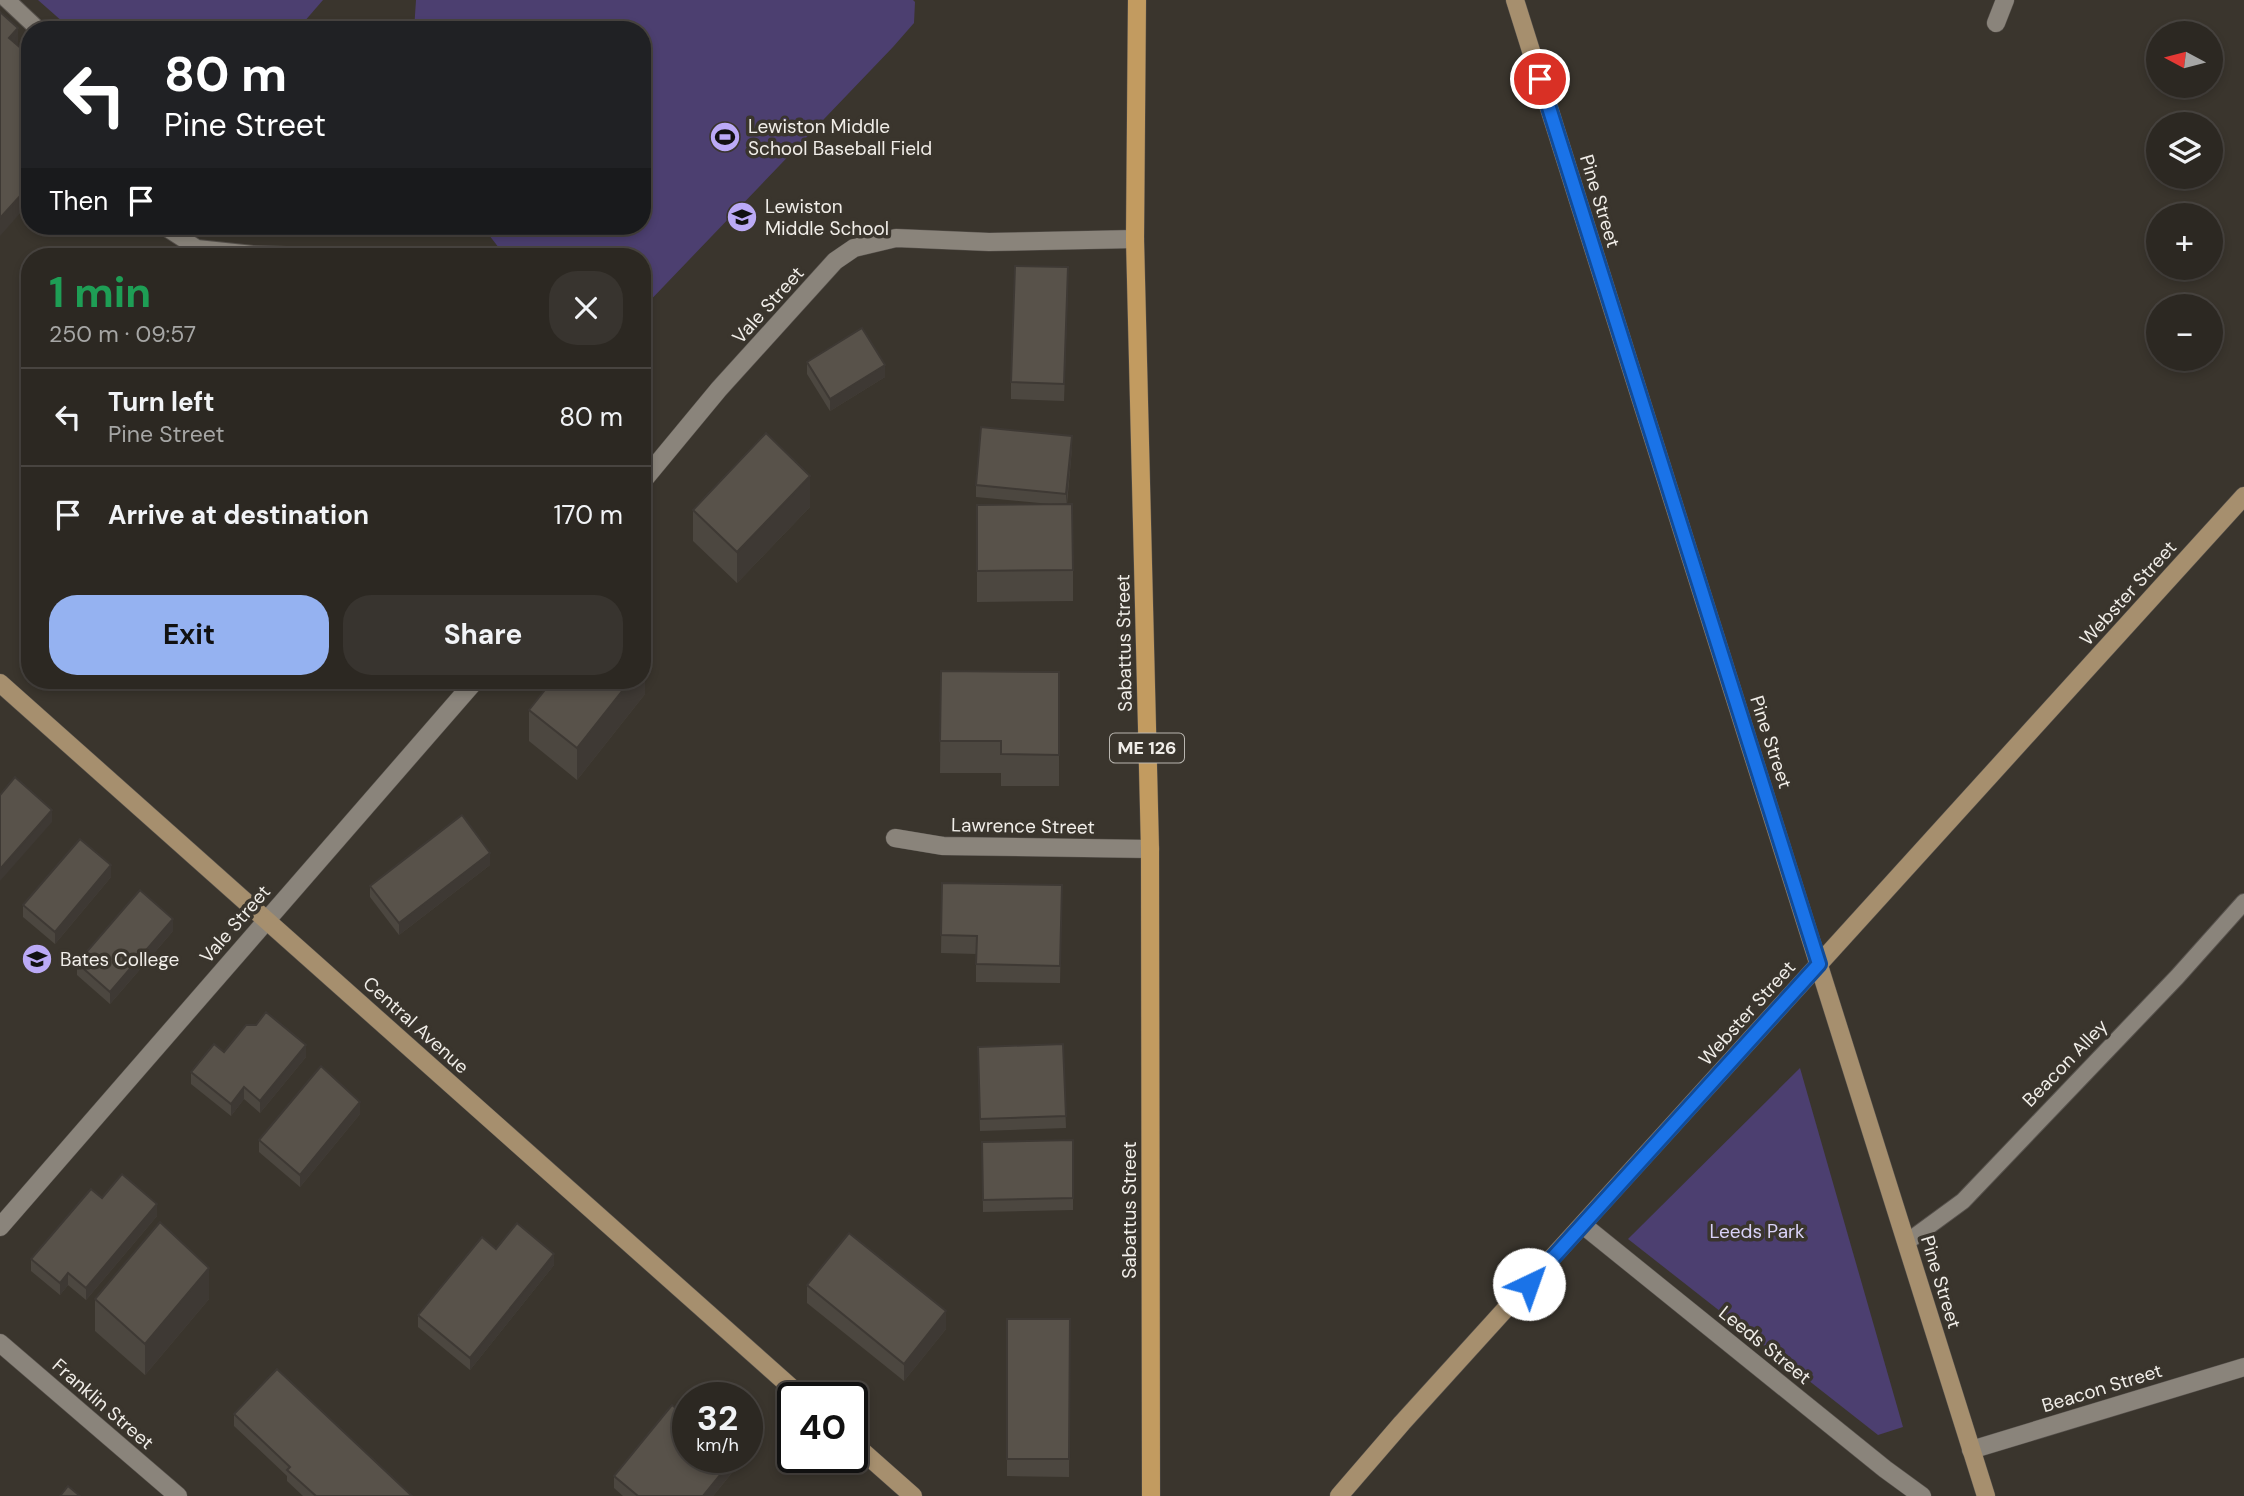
<!DOCTYPE html>
<meta charset="utf-8">
<style>
:root{--surface:#2c2822;--page:#38342f;--text:#f1f3f6;--muted:#a6a6a5;--line:#484440;--accent:#95b2f1}
body{margin:0;font-family:"DM Sans",sans-serif;background:var(--page);color:var(--text);height:100vh;display:flex;flex-direction:column;font-size:26px;white-space:nowrap}
*{box-sizing:border-box;margin:0}
p{font-size:23px;color:var(--muted)}
.icon{flex:none;width:38px;height:38px;fill:none;stroke:currentColor;stroke-width:2;stroke-linecap:round;stroke-linejoin:round}
.map{position:relative;flex:1;overflow:hidden}
.side{position:absolute;left:21px;top:248px;width:630px;height:441px;display:flex;flex-direction:column;background:var(--surface);border-radius:28px;box-shadow:0 4px 10px #0003,0 0 0 2px var(--line)}
.side>*{flex:none}
.guide{position:absolute;left:21px;top:21px;width:630px;height:214px;border-radius:28px;box-shadow:0 4px 10px #0003,0 0 0 2px var(--line);background:#202124;color:#fff;overflow:hidden}
.needle{width:46px;rotate:277deg}
.controls{position:absolute;left:2146px;top:21px;display:grid;gap:14px}
.controls a{display:grid;place-items:center;width:77px;height:77px;border-radius:50%;background:var(--surface);box-shadow:0 4px 10px #0003,0 0 0 2px var(--line);font-size:35px}
.speed{position:absolute;left:672px;top:1382px;display:flex;gap:14px;font-size:35px;font-weight:700;text-align:center}
.speed>*{display:grid;place-content:center;width:91px;height:91px;border-radius:50%;background:var(--surface);box-shadow:0 4px 10px #0003,0 0 0 2px var(--line);line-height:1}
.speed small{font-size:18px;font-weight:400}
.speed .limit{border:4px solid #111;border-radius:10px;background:#fff;color:#111}
.pin{position:absolute;display:grid;place-items:center;width:60px;height:60px;color:#fff;margin:-30px;border:4px solid #fff;border-radius:50%;box-shadow:0 2px 7px #0007}
.me{position:absolute;width:77px;margin:-38px;rotate:42deg;stroke-linejoin:round;filter:drop-shadow(0 0 5px #0008)}
.turn{display:flex;align-items:center;gap:24px;height:147px;padding:0 28px;font-size:32px}
.turn .icon{width:91px;height:91px;stroke-width:2.5}
.turn b{display:block;font-size:49px;line-height:60px}
.then{display:flex;align-items:center;height:66px;padding:0 28px;background:#0003;gap:14px;font-size:26px}
.round{display:grid;place-items:center;flex:none;width:74px;height:74px;border-radius:28px;background:var(--page)}
.summary{display:flex;align-items:center;justify-content:space-between;height:119px;padding:0 28px}
h1{font-size:42px;font-weight:700;line-height:52px;color:#1e9e55}
.primary-button{display:flex;gap:14px;margin-top:auto;padding:14px 28px}
.primary-button a{flex:1;height:80px;border-radius:28px;background:var(--accent);color:#111;font-size:28px;font-weight:700;line-height:80px;text-align:center}
.primary-button a+a{background:var(--page);color:var(--text)}
ul{padding:0;list-style:none}
li{display:flex;align-items:center;gap:21px;height:98px;padding:0 28px;border-top:2px solid var(--line)}
li div{flex:1}
li b{display:block;font-size:26px}
li em{font-style:normal}
.map>svg:first-child{display:block}
.green{fill:#4c3f70}
.lines{fill:none;stroke-linecap:round;stroke-linejoin:round}
.lane-casing{stroke:#57524d;stroke-width:18}
.street-casing{stroke:#57524d;stroke-width:19}
.secondary-casing{stroke:#57524d;stroke-width:19}
.primary-casing{stroke:#57524d;stroke-width:19}
.lane{stroke:#8a847b;stroke-width:16}
.street{stroke:#8a847b;stroke-width:18}
.secondary{stroke:#a68f6e;stroke-width:18}
.primary{stroke:#c29b60;stroke-width:18}
.wall{fill:#4c4740}
.shaded-wall{fill:#3e3934}
.building{fill:#58524a;stroke:#3e3934;stroke-width:2}
.route-casing{stroke:#114b97;stroke-width:18}
.route{stroke:#1a73e8;stroke-width:12}
.labels{text-anchor:middle;dominant-baseline:central;stroke-width:7;stroke-linejoin:round;paint-order:stroke}
.shield{fill:#3a352d;stroke:#b9b6b0;stroke-width:2}
.shield-label{font-size:18px;font-weight:bold;fill:#f0ede8}
.poi-label{font-size:19px;fill:#f0ede8;stroke:#3a352d;text-anchor:start}
.street-label{font-size:19px;fill:#f0ede8;stroke:#3a352d}
.park-label{font-size:19px;fill:#d9d2f7;stroke:#3a352d}
</style>
<div class="map">
<svg width="2244" height="1496" viewBox="0 0 2244 1496">
<rect width="100%" height="100%" fill="#3a352d"/>
<g class="green">
<path d="M38,0H323L297,30H72Z"/>
<path d="M416,0H913L915,2L914,23L893,47L642,309V257H506L482,226H642V30H414Z"/>
<path d="M1800,1068L1903,1427L1878,1435L1628,1239Z"/>
</g>
<g class="lines">
<g class="lane-casing">
<g id="lane">
<path d="M7,0L39,30"/>
<path d="M163,226L197,248L253,254L353,257"/>
<path d="M1907,1242L1963,1201L2177,977L2244,902"/>
</g>
</g>
<g class="street-casing">
<g id="street">
<path d="M1996,23L2005,0"/>
<path d="M642,482L719,389L835,261L854,248L896,238L989,242L1135,239"/>
<path d="M895,838L943,846L1150,849"/>
<path d="M1583,1225L1885,1469L1922,1496"/>
<path d="M0,1227L475,681"/>
<path d="M0,1343L178,1496"/>
<path d="M1971,1450L2244,1367"/>
</g>
</g>
<g class="secondary-casing">
<g id="secondary">
<path d="M1515,0L1986,1496"/>
<path d="M0,683L803,1398"/>
<path d="M852,1442L913,1496"/>
<path d="M1339,1496L1402,1423L2244,496"/>
</g>
</g>
<g class="primary-casing">
<path id="primary" d="M1137,0L1135,239L1150,849L1151,1496"/>
</g>
<use href="#lane" class="lane"/>
<use href="#street" class="street"/>
<use href="#secondary" class="secondary"/>
<use href="#primary" class="primary"/>
</g>
<g class="wall">
<path d="M1068,285L1064,401L1011,399V382Z"/>
<path d="M807,362L885,377L830,411L807,374Z"/>
<path d="M1072,448L1067,504L1073,570V601L977,602V505L1050,504L976,497V485Z"/>
<path d="M810,507L737,583L693,541V510Z"/>
<path d="M941,671L1059,672V786H1001V773H940Z"/>
<path d="M645,694L577,780L529,741V710Z"/>
<path d="M490,865L399,935L370,897V886Z"/>
<path d="M111,877L55,944L23,917V905Z"/>
<path d="M942,883L1062,885L1060,983L976,982V954L941,953Z"/>
<path d="M173,931L110,1004L77,975V963Z"/>
<path d="M256,1025L306,1057L260,1113L244,1099L231,1116L191,1084V1072L224,1052Z"/>
<path d="M1063,1044L1066,1128L980,1131L978,1047Z"/>
<path d="M360,1114L300,1187L259,1152V1140Z"/>
<path d="M1073,1140V1210L983,1212L982,1142Z"/>
<path d="M102,1198L157,1216L86,1300L68,1285L60,1295L31,1271V1259Z"/>
<path d="M496,1249L554,1265L470,1370L418,1327V1315Z"/>
<path d="M807,1285L946,1329L904,1381L807,1303Z"/>
<path d="M95,1299H209L145,1375L95,1331Z"/>
<path d="M1007,1319H1070L1069,1477L1007,1476Z"/>
<path d="M234,1414L412,1496H303L287,1481V1476L234,1426Z"/>
<path d="M735,1458V1469L713,1496H623L614,1488V1476Z"/>
</g>
<g class="shaded-wall">
<path d="M18,28V45L9,38Z"/>
<path d="M30,185V202L0,236V218Z"/>
<path d="M885,365V377L830,411V399Z"/>
<path d="M1072,436V448L1066,506V494Z"/>
<path d="M810,476V507L737,583V552Z"/>
<path d="M645,662V694L577,780V748L630,681H642V665Z"/>
<path d="M52,810V822L0,881V869Z"/>
<path d="M490,853V865L399,935V923Z"/>
<path d="M111,865V877L55,944V932Z"/>
<path d="M173,919V931L110,1004V992Z"/>
<path d="M306,1045V1057L260,1113V1101Z"/>
<path d="M244,1087V1099L231,1116V1104Z"/>
<path d="M360,1102V1114L300,1187V1175Z"/>
<path d="M157,1204V1216L86,1300V1288Z"/>
<path d="M554,1254V1265L470,1370V1358Z"/>
<path d="M209,1268V1299L145,1375V1344Z"/>
<path d="M68,1273V1285L60,1295V1283Z"/>
<path d="M946,1311V1329L904,1381V1364Z"/>
<path d="M734,1458L735,1469L713,1496H703Z"/>
</g>
<g class="building">
<path d="M0,12L18,28L9,38L30,56V105L26,109L30,112V185L0,218Z"/>
<path d="M1015,266L1068,267L1064,384L1011,382Z"/>
<path d="M862,328L885,365L830,399L807,362Z"/>
<path d="M981,427L1072,436L1066,494L976,485Z"/>
<path d="M766,433L810,476L737,552L693,510Z"/>
<path d="M1072,504L1073,570L977,571V505Z"/>
<path d="M941,671L1059,672V755L1001,754V741H940Z"/>
<path d="M552,681H630L577,748L529,710Z"/>
<path d="M15,777L52,810L0,869V795Z"/>
<path d="M462,815L490,853L399,923L370,886Z"/>
<path d="M80,839L111,865L55,932L23,905Z"/>
<path d="M942,883L1062,885L1060,966L976,964L977,936L941,935Z"/>
<path d="M140,890L173,919L110,992L77,963Z"/>
<path d="M266,1012L306,1045L260,1101L244,1087L231,1104L191,1072L214,1044L224,1052L246,1025H256Z"/>
<path d="M1063,1044L1066,1116L980,1119L978,1047Z"/>
<path d="M321,1066L360,1102L300,1175L259,1140Z"/>
<path d="M1073,1140V1198L983,1200L982,1142Z"/>
<path d="M122,1174L157,1204L86,1288L68,1273L60,1283L31,1259L91,1189L102,1198Z"/>
<path d="M160,1222L209,1268L145,1344L95,1299Z"/>
<path d="M517,1223L554,1254L470,1358L418,1315L482,1237L496,1249Z"/>
<path d="M849,1233L946,1311L904,1364L807,1285Z"/>
<path d="M1007,1319H1070L1069,1459H1007Z"/>
<path d="M277,1369L412,1496H316L287,1470L290,1467L234,1414Z"/>
<path d="M672,1405L688,1418V1458H734L703,1496H638L614,1476Z"/>
<path d="M68,1486L80,1496H60Z"/>
</g>
<g class="lines">
<g class="route-casing">
<path id="route" d="M1529,1284L1819,964L1540,79"/>
</g>
<use href="#route" class="route"/>
</g>
<defs>
<g id="stadium-disc" transform="scale(1.575)"><circle r="9.5" fill="#bbaaf6" stroke="#3a352d"/><path d="M0-5a6.5 5 0 1 0 0 10a6.5 5 0 1 0 0-10ZM-3.5-1.8h7v3.6h-7Z" fill="#111"/></g>
<g id="school-disc" transform="scale(1.575)"><circle r="9.5" fill="#bbaaf6" stroke="#3a352d"/><path d="M0-5L7-2L0 1L-7-2ZM-4 1L0 2.5L4 1V4Q0 6-4 4Z" fill="#111"/></g>
<g id="university-disc" transform="scale(1.575)"><circle r="9.5" fill="#bbaaf6" stroke="#3a352d"/><path d="M0-5L7-2L0 1L-7-2ZM-4 1L0 2.5L4 1V4Q0 6-4 4Z" fill="#111"/></g>
</defs>
<g fill-rule="evenodd">
<use href="#stadium-disc" x="725" y="137"/>
<use href="#school-disc" x="742" y="217"/>
<use href="#university-disc" x="37" y="959"/>
</g>
<g class="labels">
<rect class="shield" x="1110" y="733.5" width="74" height="29" rx="5"/>
<g class="shield-label">
<text x="1147" y="748">ME 126</text>
</g>
<g class="poi-label">
<text x="748" y="126">Lewiston Middle<tspan x="748" dy="22">School Baseball Field</tspan></text>
<text x="765" y="206">Lewiston<tspan x="765" dy="22">Middle School</tspan></text>
<text x="60" y="959">Bates College</text>
</g>
<g class="street-label">
<text transform="translate(1600 201) rotate(73)">Pine Street</text>
<text transform="translate(768 305) rotate(-48)">Vale Street</text>
<text transform="translate(2128 593) rotate(-48)">Webster Street</text>
<text transform="translate(1124 643) rotate(-91)">Sabattus Street</text>
<text transform="translate(1771 742) rotate(72)">Pine Street</text>
<text transform="translate(1023 826) rotate(1)">Lawrence Street</text>
<text transform="translate(235 924) rotate(-49)">Vale Street</text>
<text transform="translate(1747 1013) rotate(-48)">Webster Street</text>
<text transform="translate(416 1025) rotate(42)">Central Avenue</text>
<text transform="translate(2065 1063) rotate(-46)">Beacon Alley</text>
<text transform="translate(1129 1210) rotate(-90)">Sabattus Street</text>
<text transform="translate(1941 1282) rotate(73)">Pine Street</text>
<text transform="translate(1765 1345) rotate(39)">Leeds Street</text>
<text transform="translate(2102 1388) rotate(-17)">Beacon Street</text>
<text transform="translate(103 1404) rotate(41)">Franklin Street</text>
</g>
<g class="park-label">
<text x="1757" y="1231">Leeds Park</text>
</g>
</g>
</svg>
<div class="controls">
<a><svg class="needle" viewBox="-14 -14 28 28"><path d="M0-13l5 13h-10z" fill="#e53935"/><path d="M0 13l5-13h-10z" fill="#a6a6a5"/></svg></a>
<a><svg class="icon" aria-label="layers" viewBox="0 0 24 24"><path d="M12 4l9 5-9 5-9-5zM3 14l9 5 9-5"/></svg></a>
<a>+</a>
<a>−</a>
</div>
<div class="speed"><div>32<small>km/h</small></div><div class="limit">40</div></div>
<div class="pin" style="left:1540px;top:79px;background:#d93025"><svg class="icon" aria-label="arrive" viewBox="0 0 24 24"><path d="M6 21V4h12l-3 4 3 4H6"/></svg></div>
<svg class="me" style="left:1529px;top:1284px" viewBox="-20 -20 40 40"><circle r="19" fill="#fff"/><path d="M0-13L10 11 0 6-10 11z" fill="#1a73e8"/></svg>
<div class="guide">
<div class="turn"><svg class="icon" aria-label="left" viewBox="0 0 24 24"><path d="M17 20v-9H6M10 6l-5 5 5 5"/></svg><div><b>80 m</b>Pine Street</div></div>
<div class="then">Then<svg class="icon" aria-label="arrive" viewBox="0 0 24 24"><path d="M6 21V4h12l-3 4 3 4H6"/></svg></div>
</div>
<section class="side">
<div class="summary"><div><h1>1 min</h1><p>250 m · 09:57</p></div><a class="round"><svg class="icon" aria-label="close" viewBox="0 0 24 24"><path d="M6 6l12 12M18 6L6 18"/></svg></a></div>
<ul>
<li><svg class="icon" aria-label="left" viewBox="0 0 24 24"><path d="M17 20v-9H6M10 6l-5 5 5 5"/></svg><div><b>Turn left</b><p>Pine Street</p></div><em>80 m</em></li>
<li><svg class="icon" aria-label="arrive" viewBox="0 0 24 24"><path d="M6 21V4h12l-3 4 3 4H6"/></svg><div><b>Arrive at destination</b></div><em>170 m</em></li>
</ul>
<div class="primary-button"><a>Exit</a><a>Share</a></div>
</section>
</div>
